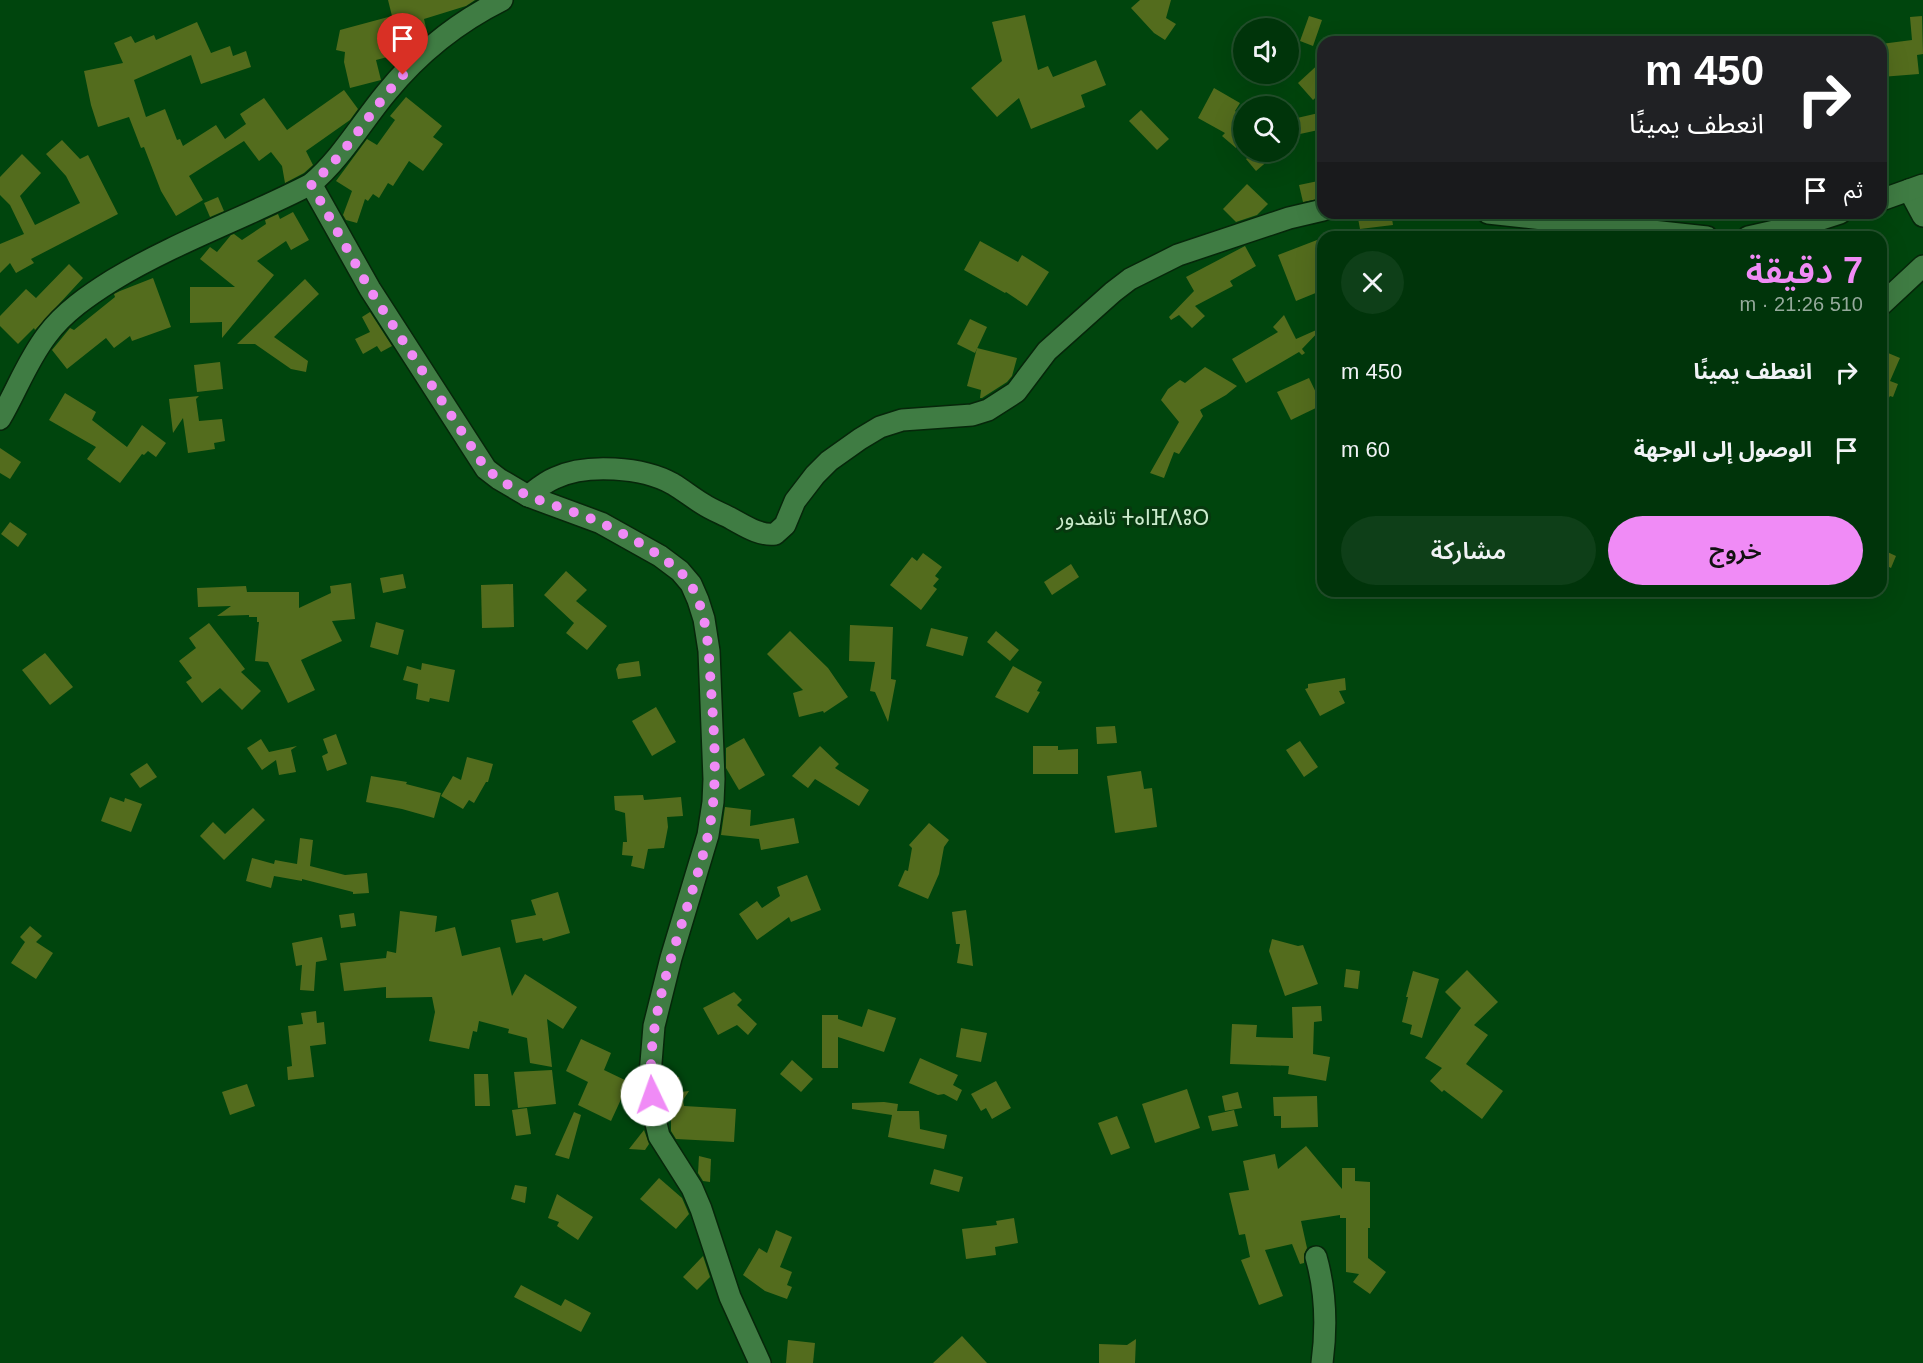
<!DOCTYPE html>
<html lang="ar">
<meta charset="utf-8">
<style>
:root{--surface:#00340a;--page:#0e3f18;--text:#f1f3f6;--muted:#95aa9c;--line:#224f2b;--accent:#f08bf6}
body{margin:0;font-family:Arial,"Noto Sans Arabic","Noto Sans Tifinagh",sans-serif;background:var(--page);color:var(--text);direction:rtl;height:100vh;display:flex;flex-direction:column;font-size:22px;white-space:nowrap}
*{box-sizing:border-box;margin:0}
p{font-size:20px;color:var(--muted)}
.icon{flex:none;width:33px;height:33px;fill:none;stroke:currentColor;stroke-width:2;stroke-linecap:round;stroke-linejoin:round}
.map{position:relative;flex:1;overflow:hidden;direction:ltr}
.panel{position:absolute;left:1317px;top:231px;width:570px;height:366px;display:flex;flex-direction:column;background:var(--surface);border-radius:18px;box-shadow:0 6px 24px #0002,0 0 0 2px var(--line);direction:rtl}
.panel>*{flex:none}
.guide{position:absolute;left:1317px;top:36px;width:570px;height:183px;border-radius:18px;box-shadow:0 6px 24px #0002,0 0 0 2px var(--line);direction:rtl;background:#202124;color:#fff;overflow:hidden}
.fabs{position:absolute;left:1233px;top:18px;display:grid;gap:12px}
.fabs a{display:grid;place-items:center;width:66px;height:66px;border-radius:50%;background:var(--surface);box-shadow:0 6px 24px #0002,0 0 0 2px var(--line);font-size:30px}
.pin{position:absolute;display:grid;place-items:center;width:51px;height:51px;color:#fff;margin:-62px -26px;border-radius:50% 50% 50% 0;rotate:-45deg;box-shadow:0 0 6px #0007}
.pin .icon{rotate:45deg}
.me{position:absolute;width:66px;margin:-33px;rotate:357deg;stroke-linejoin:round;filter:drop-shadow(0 0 4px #0008)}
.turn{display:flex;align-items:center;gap:21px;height:126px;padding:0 24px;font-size:27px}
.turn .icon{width:78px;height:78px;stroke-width:2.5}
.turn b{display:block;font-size:42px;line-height:51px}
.then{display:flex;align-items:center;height:57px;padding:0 24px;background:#0003;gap:12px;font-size:22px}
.round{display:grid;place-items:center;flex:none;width:63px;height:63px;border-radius:32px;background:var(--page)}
.head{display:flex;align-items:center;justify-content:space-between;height:102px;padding:0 24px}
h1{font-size:36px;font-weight:600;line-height:45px;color:var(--accent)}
.cta{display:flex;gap:12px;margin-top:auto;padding:12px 24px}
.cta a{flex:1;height:69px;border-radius:36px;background:var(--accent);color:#111;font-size:24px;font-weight:600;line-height:69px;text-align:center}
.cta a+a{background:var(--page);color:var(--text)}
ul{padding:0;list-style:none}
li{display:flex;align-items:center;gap:18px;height:78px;padding:0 24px}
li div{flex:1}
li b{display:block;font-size:22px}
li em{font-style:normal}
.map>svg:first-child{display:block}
.building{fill:#536c1d}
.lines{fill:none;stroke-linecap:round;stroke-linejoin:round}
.minor-casing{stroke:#06270a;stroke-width:24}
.minor{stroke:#3f7c43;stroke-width:21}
.route{stroke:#f08bf6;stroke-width:10;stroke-dasharray:0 18}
.labels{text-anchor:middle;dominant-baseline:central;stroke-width:6;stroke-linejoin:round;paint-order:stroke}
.quarter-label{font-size:22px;fill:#cceccd;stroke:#07380f}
</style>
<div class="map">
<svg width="1923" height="1363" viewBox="0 0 1923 1363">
<rect width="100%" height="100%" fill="#00450d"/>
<g class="building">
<path d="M388,0H475L466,6L424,19L427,32L412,36L413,47L398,50L399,54L376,60L381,80L350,88L344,62L345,52L336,50L340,30L392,16Z"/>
<path d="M1140,0H1171L1166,18L1176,24L1165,40L1154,33L1131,8Z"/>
<path d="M1025,15L1038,70L1048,66L1053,77L1096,60L1106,85L1081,95L1085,107L1031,129L1019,98L997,117L971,88L1002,61L992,22Z"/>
<path d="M1309,16L1322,20L1313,46L1300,41Z"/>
<path d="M1922,16L1923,54L1917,55L1919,74L1881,77V44L1912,40L1910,17Z"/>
<path d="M197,22L211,53L230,46L233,56L246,51L251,67L201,84L191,55L134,80L146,117L165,109L177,140L180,139L183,146L216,125L225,139L246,124L240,114L264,98L287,130L344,90L358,109L350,120L306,151L313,165L304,173L285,183L282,166L271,152L259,161L244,141L189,176L203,200L176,216L161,191L144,147L141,148L129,117L98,127L91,105L84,71L123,63L114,43L131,36L135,43L154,35L156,40Z"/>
<path d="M1323,60V91L1313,100L1298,83Z"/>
<path d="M1214,88L1240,103L1235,111L1244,118V134L1236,148L1222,136L1225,133L1198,118Z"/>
<path d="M406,97L442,126L433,137L443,144L423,171L409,161L393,186L388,183L379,198L373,194L368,201L365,199L357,223L346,220L343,215L352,191L336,181L367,139L377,145L395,120L390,116Z"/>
<path d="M1141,110L1169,139L1157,150L1129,121Z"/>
<path d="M1323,112V129L1300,134L1297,118Z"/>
<path d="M62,140L80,159L88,155L118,214L31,259L34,263L16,273L10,263L0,273V244L24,234L10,205L0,195V177L22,154L41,173L20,196L35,225L80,203L66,176L46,154Z"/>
<path d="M1254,152H1278L1256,171L1246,159Z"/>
<path d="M1323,180V198L1303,202L1299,185Z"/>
<path d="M1247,184L1268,204L1257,215L1236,222L1223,209Z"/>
<path d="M218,197L224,211L210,217L204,203Z"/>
<path d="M293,212L309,240L291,250L286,241L257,261L274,275L222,338V322L190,323V287H235L200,259L210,247L217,252L231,235L234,234L242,240L266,224L265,220L278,214L280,219Z"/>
<path d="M1357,213H1391L1393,225L1360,229Z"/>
<path d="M1638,213H1669V220L1638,217Z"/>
<path d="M1317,240L1318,242L1323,240V290L1296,301L1278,255Z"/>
<path d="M980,241L1018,262L1022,255L1049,272L1027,306L1006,292L1005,293L964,270Z"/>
<path d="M1245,246L1256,266L1230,281L1233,286L1195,306L1205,316L1192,328L1179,315L1171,320L1169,317L1194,291L1186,277Z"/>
<path d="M69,264L83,278L35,330L34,328L18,344L0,326V316L26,289L36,298Z"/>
<path d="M153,278L171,327L132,341L130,336L114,348L106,338L67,369L52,350L70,328L74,330L115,297L114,294L120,291Z"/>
<path d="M305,279L319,294L274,337L308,361L306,372L291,369L255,344H237Z"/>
<path d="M370,312L392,346L381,352L377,346L363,354L355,339L370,332L362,317Z"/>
<path d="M1284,315L1296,339L1323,327L1302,349L1305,353L1302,355L1299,352L1246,383L1232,359L1278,332L1273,327Z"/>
<path d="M970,319L987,327L975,353L957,344Z"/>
<path d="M977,348L1017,358L1012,376L1007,382L982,398H980L981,390L967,386Z"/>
<path d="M1881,350L1900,358L1890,381L1898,384L1893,397L1890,396L1881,411Z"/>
<path d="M220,362L223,389L197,392L194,365Z"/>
<path d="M1205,367L1237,386L1226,395L1200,410L1203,416L1179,454L1174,452L1164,478L1150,473L1179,422L1161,400L1168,389L1180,380L1185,383Z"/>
<path d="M1309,378L1322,405L1291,420L1277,392Z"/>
<path d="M65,393L96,412L92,420L127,447L142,425L166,443L156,457L148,451L144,455L142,454L120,483L87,459L96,447L49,420Z"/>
<path d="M199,396L196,399L199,421L222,419L225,441L214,443L215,449L188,453L183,418L173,433L169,399Z"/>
<path d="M0,448L21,462L10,479L0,473Z"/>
<path d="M10,522L27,534L18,547L1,534Z"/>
<path d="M1881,549L1896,556L1891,568L1881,563Z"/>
<path d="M923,553L942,567L935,576L939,579L933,586L937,589L921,610L890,585L912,557L917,561Z"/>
<path d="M1071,564L1079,577L1052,595L1044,582Z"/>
<path d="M566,571L587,590L576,601L607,626L587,650L566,633L574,623L544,595Z"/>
<path d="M403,574L406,588L383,593L380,578Z"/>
<path d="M351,583L355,619L332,621L342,641L301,660L315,690L288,703L268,662L255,661L259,622H257V617H249V615L217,616L231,606L198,607L197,588L246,586L247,592H299V608L331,593L330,586Z"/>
<path d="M513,584L514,627L482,628L481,585Z"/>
<path d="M376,622L404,630L398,655L370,647Z"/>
<path d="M209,623L245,669L241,672L261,691L242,710L220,688L202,703L186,682L192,678L179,661L196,648L189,638Z"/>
<path d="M850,625L893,627L891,679L896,680L888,722L875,692L870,691L875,662L849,661Z"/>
<path d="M931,628L968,637L963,656L926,646Z"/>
<path d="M790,631L828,668L848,697L824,713L823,711L799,717L793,693L803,690L767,654Z"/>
<path d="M996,631L1019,650L1010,661L987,642Z"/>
<path d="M45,653L73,687L50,705L22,670Z"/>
<path d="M639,661L641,676L618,679L616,669L619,664Z"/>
<path d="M422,663L455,670L449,702L430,698L429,702L416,699L418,684L403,680L407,666L421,670Z"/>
<path d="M1013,666L1042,682L1037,691L1040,692L1028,713L995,697Z"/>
<path d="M1345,678L1346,690L1339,691L1345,703L1320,716L1305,689L1308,688V684Z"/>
<path d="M656,707L676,742L652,756L632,721Z"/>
<path d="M1115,726L1117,743L1097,744L1096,727Z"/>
<path d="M336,734L347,764L327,771L322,756L328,753L323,739Z"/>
<path d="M744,738L765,775L739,790L726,768V748Z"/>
<path d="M261,739L269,752L297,746L291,750L296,772L279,775L276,760L262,770L247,748Z"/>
<path d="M1300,741L1318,767L1304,777L1286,750Z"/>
<path d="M820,746L839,764L835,768L869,790L859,806L815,779L808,788L792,776Z"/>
<path d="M1033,746H1058V750L1078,749V774H1033Z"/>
<path d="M467,757L493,764L488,782H486L474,803L469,800L463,809L441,796L453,776L461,780Z"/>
<path d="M147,763L157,777L140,788L130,774Z"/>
<path d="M1141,771L1144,789L1152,788L1157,827L1115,833L1107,776Z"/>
<path d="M371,776L407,782L406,784L441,793L434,818L402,809L366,802Z"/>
<path d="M643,795L644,800L681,797L683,816L667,817L668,827L664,848L648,849L644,869L631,866L633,856L622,855L623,842H627L625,813L615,810L614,796Z"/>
<path d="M110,797L124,802L125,798L142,804L131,832L101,821Z"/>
<path d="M725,807L751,810L750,826L794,818L799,843L761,850L759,839L721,835Z"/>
<path d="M253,808L265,820L224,860L200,836L213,822L225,834Z"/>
<path d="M929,823L949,840L944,847L939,874L928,899L898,886L905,870L908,871L912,848L909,845Z"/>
<path d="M300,838L313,840L310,866L345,875L367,873L369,893L353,894V892L302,879V881L274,876L271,888L246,881L252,858L274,864L275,860L297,864Z"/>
<path d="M807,875L821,910L791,922L789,917L757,940L739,914L757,901L762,908L780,896L777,887Z"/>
<path d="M558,892L570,933L543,941L542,938L516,943L511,920L536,915L531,900Z"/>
<path d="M966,910L970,939L973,966L957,963L960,944H956L952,912Z"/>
<path d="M400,911L437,916L435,932L455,927L462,956L500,947L512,996L525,974L577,1007L563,1029L547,1019L552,1067L530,1063L527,1038L508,1033L509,1029L479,1021L477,1032L473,1031L469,1049L429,1041L435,1012L432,997L386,998V987L344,991L340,963L386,958L387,951L396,953Z"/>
<path d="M354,913L356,926L341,928L339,915Z"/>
<path d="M30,926L42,936L36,942L53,953L36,979L11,963L25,942L20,937Z"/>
<path d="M322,937L327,960L316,962L314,991L300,990L302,965L296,966L292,943Z"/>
<path d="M1272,939L1298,946L1303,945L1318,984L1285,996L1269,951Z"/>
<path d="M1346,969L1360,971L1358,989L1344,987Z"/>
<path d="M1467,970L1498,1002L1474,1025L1488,1035L1466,1064L1503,1091L1482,1119L1444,1090L1442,1092L1430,1081L1442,1068L1425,1058L1461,1008L1445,992Z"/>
<path d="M1413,971L1439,979L1422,1038L1410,1034L1412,1025L1402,1022L1408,997H1406Z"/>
<path d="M734,992L742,1000L737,1005L757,1024L748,1035L737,1025L718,1035L703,1008Z"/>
<path d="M1321,1006L1322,1021L1314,1022L1313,1054L1330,1057L1326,1081L1288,1074L1289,1066L1230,1064L1232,1024L1257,1025L1256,1037L1293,1038L1292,1007Z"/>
<path d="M868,1009L896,1018L884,1052L838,1037V1068H822V1015H838V1019L862,1027Z"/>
<path d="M316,1011L317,1023L324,1022L326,1044L310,1046L314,1077L288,1080L287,1067L292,1066L288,1026L303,1024L301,1013Z"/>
<path d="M961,1028L987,1033L981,1062L956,1057Z"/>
<path d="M581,1039L611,1053L604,1070L629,1082L611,1121L578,1105L588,1082L566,1071Z"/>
<path d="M920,1058L958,1075L953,1085L962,1090L957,1101L944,1094L938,1095L909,1083Z"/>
<path d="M792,1060L813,1079L801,1092L780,1074Z"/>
<path d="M552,1070L556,1104L518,1108L514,1072Z"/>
<path d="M474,1074H488L490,1106H475Z"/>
<path d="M674,1077H679L681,1092L689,1091L683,1100L684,1106L736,1109L734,1142L676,1139L671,1131V1115L668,1119L665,1100L666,1095L673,1094Z"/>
<path d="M996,1081L1011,1108L992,1119L986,1108L981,1111L971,1094Z"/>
<path d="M247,1084L255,1106L230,1115L222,1092Z"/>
<path d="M1187,1089L1200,1128L1155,1143L1142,1104Z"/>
<path d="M1238,1092L1242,1108L1225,1111L1222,1096Z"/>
<path d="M1317,1096L1318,1127L1281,1128V1116H1274L1273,1097Z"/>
<path d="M884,1102L898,1104L897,1111H919L920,1129L947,1135L944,1149L888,1137L892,1115L852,1109V1103Z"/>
<path d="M527,1108L531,1134L516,1136L512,1110Z"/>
<path d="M1234,1110L1238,1126L1212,1131L1208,1116Z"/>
<path d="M574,1112L581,1115L569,1159L555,1155Z"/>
<path d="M1117,1116L1130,1148L1111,1155L1098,1123Z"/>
<path d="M644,1130L649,1144L645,1150L629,1149Z"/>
<path d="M1306,1146L1342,1189V1168H1355V1181L1370,1182V1228H1368V1258L1386,1272L1370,1294L1353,1282L1359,1274L1346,1272V1218H1340V1215L1301,1221L1307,1248L1304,1254V1263L1300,1264L1292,1244L1265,1250L1283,1296L1259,1305L1241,1260L1250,1257L1245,1234L1239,1235L1229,1193L1249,1190L1243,1161L1275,1154L1278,1169Z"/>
<path d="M699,1156L711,1159L710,1182L703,1181L698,1173Z"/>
<path d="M934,1169L963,1177L959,1192L930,1184Z"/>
<path d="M659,1178L682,1198L689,1214L676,1229L640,1199Z"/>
<path d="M515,1185L527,1187L525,1203L511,1199Z"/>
<path d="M557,1194L593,1217L578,1240L557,1226L559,1222L548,1218Z"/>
<path d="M1014,1218L1018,1243L995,1247L996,1255L966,1259L962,1229L997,1225L996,1221Z"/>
<path d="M776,1230L792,1237L780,1267L792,1272L787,1285L792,1287L787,1299L765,1291L743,1275L759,1248L767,1253Z"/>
<path d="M703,1256L710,1277L697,1290L683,1277Z"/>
<path d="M521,1285L561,1306L565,1299L591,1313L581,1332L514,1297Z"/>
<path d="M962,1336L987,1363H933Z"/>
<path d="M1136,1339L1135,1363H1099V1344L1127,1345Z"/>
<path d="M788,1340L815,1343L813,1363H786Z"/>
</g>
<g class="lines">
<g class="minor-casing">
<g id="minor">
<path d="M311,184L370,289L486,469L499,479L528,496L601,523L660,556L680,571L691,584L698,600L704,619L709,651L714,779L713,802L708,835L671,958L654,1026L650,1075L654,1115L659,1136L692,1188L701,1209L730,1297L760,1363"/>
<path d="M1909,190L1923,216"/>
<path d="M1881,200L1923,185"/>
<path d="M1488,213L1707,237"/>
<path d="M1748,237L1806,224L1840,213"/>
<path d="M1881,305L1923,266"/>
<path d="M0,419C16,392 27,361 47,335C64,312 89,295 113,280C176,242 245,218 311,184C342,158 361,123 387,92C418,54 458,22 502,0"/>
<path d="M528,496C537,489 545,482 555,478C586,463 643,467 673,484C683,490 693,498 703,504C712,510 723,514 732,519C745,526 760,536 775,534L785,525L795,501L815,475L829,461L860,439L880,427L902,420L972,415L988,410L1016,392L1047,351L1113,292L1130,279L1178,255L1289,218L1323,210"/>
<path d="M1316,1257C1326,1292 1327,1326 1322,1363"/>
</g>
</g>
<use href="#minor" class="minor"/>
</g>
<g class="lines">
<path class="route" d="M403,75C370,110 348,153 311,184L370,290L486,469C499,479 513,489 529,496C552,506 578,512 601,523C627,535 656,551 678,570C705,593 708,639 710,672C713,725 720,782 708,835C689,917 643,1009 652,1095"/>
</g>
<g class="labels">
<g class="quarter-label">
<text x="1133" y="517">تانفدور ⵜⴰⵏⴼⴷⵓⵔ</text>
</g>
</g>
</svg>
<div class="fabs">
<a><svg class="icon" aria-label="sound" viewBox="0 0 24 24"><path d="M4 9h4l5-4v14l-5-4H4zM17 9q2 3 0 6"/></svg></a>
<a><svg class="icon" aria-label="search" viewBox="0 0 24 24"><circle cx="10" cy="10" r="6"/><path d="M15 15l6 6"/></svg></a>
</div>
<div class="pin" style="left:403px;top:75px;background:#d93025"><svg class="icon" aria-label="arrive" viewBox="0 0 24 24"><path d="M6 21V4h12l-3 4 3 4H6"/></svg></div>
<svg class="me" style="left:652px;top:1095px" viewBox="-20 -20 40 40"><circle r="19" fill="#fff"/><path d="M0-13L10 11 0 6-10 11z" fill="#f08bf6"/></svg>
<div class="guide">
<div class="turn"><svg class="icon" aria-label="right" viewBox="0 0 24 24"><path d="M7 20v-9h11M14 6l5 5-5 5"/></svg><div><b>450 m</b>انعطف يمينًا</div></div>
<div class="then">ثم<svg class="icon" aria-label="arrive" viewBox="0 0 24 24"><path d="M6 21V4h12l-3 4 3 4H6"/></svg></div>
</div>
<section class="panel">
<div class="head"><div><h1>7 دقيقة</h1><p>510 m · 21:26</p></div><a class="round"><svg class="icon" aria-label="close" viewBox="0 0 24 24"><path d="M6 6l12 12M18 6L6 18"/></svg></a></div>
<ul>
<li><svg class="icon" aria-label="right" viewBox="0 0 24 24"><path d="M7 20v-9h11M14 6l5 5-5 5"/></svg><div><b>انعطف يمينًا</b></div><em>450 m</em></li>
<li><svg class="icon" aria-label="arrive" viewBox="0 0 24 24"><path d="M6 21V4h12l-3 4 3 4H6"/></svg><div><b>الوصول إلى الوجهة</b></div><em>60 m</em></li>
</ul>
<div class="cta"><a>خروج</a><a>مشاركة</a></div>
</section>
</div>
